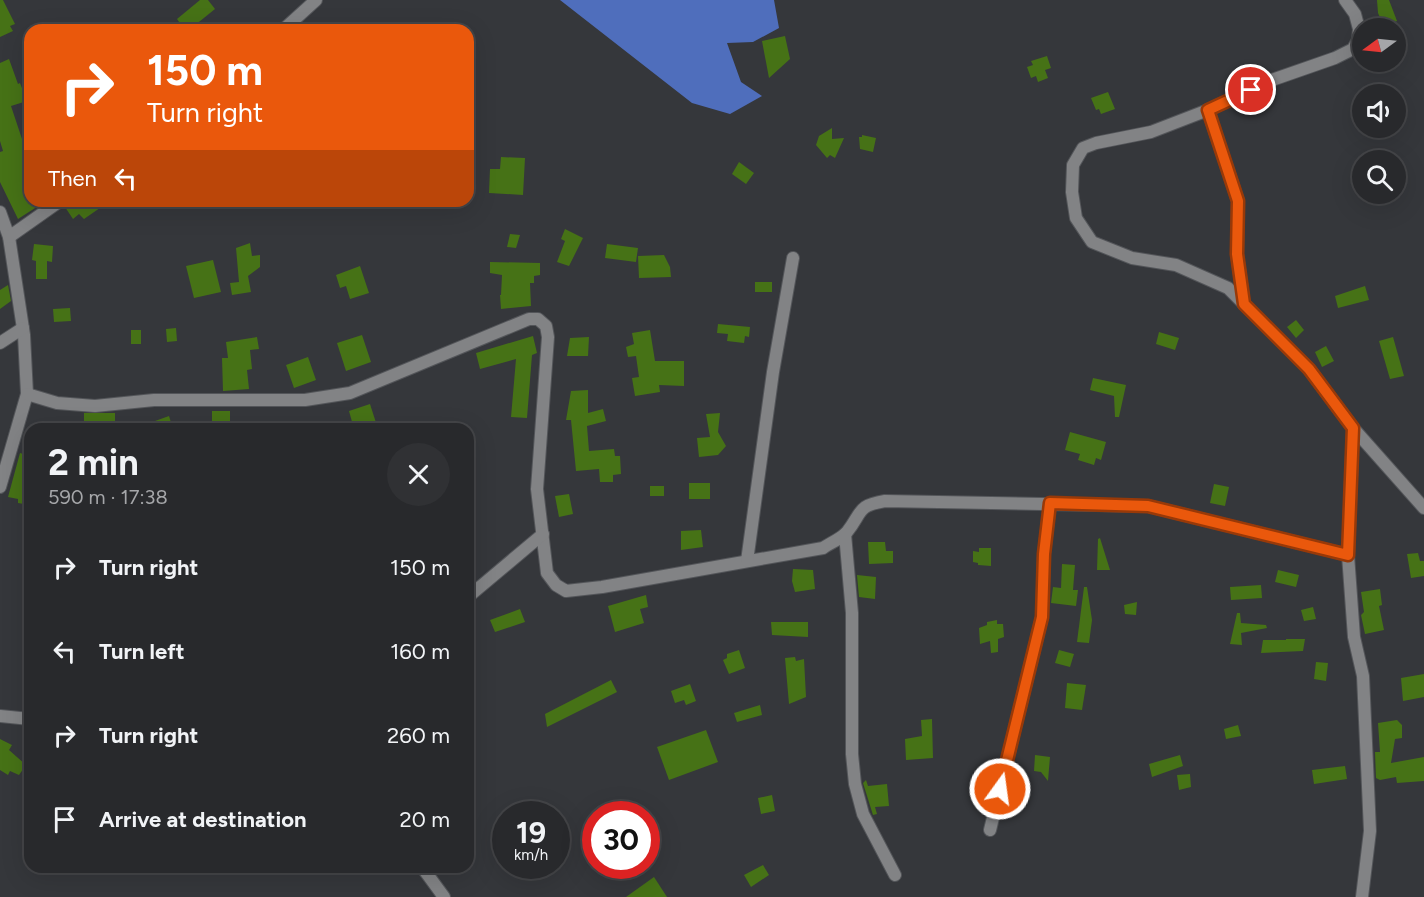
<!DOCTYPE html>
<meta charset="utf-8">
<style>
:root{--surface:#28292c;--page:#303134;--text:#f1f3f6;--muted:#a5a6a9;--line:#444548}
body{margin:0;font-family:Figtree,sans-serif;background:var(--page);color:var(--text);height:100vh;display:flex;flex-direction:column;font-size:22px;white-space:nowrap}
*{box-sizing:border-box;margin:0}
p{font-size:20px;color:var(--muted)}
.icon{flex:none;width:33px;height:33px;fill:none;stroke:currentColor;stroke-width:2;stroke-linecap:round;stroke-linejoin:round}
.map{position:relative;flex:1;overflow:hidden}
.panel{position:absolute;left:24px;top:423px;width:450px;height:450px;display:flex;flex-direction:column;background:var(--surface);border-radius:18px;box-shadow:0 6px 24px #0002,0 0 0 2px var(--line)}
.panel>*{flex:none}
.guide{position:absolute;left:24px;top:24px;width:450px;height:183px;border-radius:18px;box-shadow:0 6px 24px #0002,0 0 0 2px var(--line);background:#ea580c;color:#fff;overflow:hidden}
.needle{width:39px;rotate:255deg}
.controls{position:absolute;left:1352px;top:18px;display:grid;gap:12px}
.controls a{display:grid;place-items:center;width:54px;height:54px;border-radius:50%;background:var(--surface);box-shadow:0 6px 24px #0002,0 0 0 2px var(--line);font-size:30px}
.speed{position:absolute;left:492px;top:801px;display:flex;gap:12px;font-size:30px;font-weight:700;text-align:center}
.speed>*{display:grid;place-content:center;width:78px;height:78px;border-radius:50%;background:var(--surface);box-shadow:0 6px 24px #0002,0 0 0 2px var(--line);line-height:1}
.speed small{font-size:15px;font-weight:400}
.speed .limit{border:9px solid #d22;background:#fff;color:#111}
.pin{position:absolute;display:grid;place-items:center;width:51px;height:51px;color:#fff;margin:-26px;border:3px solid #fff;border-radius:50%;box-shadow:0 2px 6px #0007}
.me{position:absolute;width:66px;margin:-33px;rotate:14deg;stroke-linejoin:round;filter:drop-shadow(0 0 4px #0008)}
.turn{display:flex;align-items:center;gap:21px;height:126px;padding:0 24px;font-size:27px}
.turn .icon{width:78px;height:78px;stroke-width:2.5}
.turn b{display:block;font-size:42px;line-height:51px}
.then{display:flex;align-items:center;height:57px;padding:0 24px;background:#0003;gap:12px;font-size:22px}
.round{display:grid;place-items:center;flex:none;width:63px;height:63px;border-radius:32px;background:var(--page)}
.head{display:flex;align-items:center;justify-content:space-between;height:102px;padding:0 24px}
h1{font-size:36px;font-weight:700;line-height:45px}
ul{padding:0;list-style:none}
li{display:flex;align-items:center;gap:18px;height:84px;padding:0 24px}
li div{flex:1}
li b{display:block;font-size:22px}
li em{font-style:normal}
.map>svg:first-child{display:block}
.forest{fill:#4f6ebc}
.building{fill:#467216}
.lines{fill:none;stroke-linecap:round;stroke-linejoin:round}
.street-casing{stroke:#535559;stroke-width:14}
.street{stroke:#828385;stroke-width:12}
.route-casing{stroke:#983908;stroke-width:15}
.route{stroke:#ea580c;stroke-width:10}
</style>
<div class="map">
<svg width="1424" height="897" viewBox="0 0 1424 897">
<rect width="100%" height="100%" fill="#35373b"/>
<path class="forest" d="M560,0H774L779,28L753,42L727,43L741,82L762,96L730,114L692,103Z"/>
<g class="building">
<path d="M0,0H3L15,24L10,26L13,31L0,37Z"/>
<path d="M200,0H208L215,9L189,30H185L177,19Z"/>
<path d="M1377,0H1389L1397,21L1384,27L1378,13Z"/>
<path d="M785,36L790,59L769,78L762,41Z"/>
<path d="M1047,56L1051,68L1045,70L1048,78L1038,82L1036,76L1031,78L1027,67L1033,65L1031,61Z"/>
<path d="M9,59L18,84L20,83L27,101L11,106L23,142L30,138V201H46L18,219L0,182V152L3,151L0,141V63Z"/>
<path d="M1108,92L1115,109L1101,114L1099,109L1096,110L1091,98Z"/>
<path d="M832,128V139L844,138L835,158L830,155L827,158L816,145L819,136Z"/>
<path d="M862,135L876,138L873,152L860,149L859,137H862Z"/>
<path d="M501,157L525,158L523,195L489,193L490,169H500Z"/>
<path d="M739,162L754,173L746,184L732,174Z"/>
<path d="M68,201H110L84,219L79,214L73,219L65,207Z"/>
<path d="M565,229L583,238L569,266L557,262L565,241L561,239Z"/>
<path d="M510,234L520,235L516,248L507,247Z"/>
<path d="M250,243L252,256L260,255V267L248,276L251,292L232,295L230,283L239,282L236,248Z"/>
<path d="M34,244L53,246L52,262L47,261V279H36V261L32,260Z"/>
<path d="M607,244L638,248L636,262L605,258Z"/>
<path d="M664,255L670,267L671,277L639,278L638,256Z"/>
<path d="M213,260L221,292L194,298L186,266Z"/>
<path d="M490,262L540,263V275L534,276V283H530L531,306L501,309L500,295H501L502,275L490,273Z"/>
<path d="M360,266L369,293L350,299L346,286L340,288L336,275Z"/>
<rect x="755" y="282" width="17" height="10"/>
<path d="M8,285L11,301L0,309V290Z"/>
<path d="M1365,286L1369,300L1338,308L1335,296Z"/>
<path d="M70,308L71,321L54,322L53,309Z"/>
<path d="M1296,320L1304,330L1296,338L1287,327Z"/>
<path d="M718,324L750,327L749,337L745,336L744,343L727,341L728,334L717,333Z"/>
<path d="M176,328L177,341L167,342L166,329Z"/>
<rect x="131" y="330" width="10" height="14"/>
<path d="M650,330L655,361H684V386L659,385L660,392L635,396L632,378L639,377L636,356L628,357L626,347L634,344L632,333Z"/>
<path d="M1159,332L1179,338L1175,350L1156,344Z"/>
<path d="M362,335L371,362L346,371L337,343Z"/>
<path d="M533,336L537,353L532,355L527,418L511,417L516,359L480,369L476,353Z"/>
<path d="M257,337L259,349L250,350L252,369L247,370L249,389L223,391L222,358H228L226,342Z"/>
<path d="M589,337L588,356H567L570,338Z"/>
<path d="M1393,337L1404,376L1390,379L1379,341Z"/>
<path d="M1326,346L1334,361L1322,367L1315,352Z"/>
<path d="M308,357L316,380L294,388L286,365Z"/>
<path d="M1093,378L1126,385L1119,417H1115L1114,396L1090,390Z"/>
<path d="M588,390V413L603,409L606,421L587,426L589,451L614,449L615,456H620L621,474L613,475V482H600L599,469L576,471L571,420H566L571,391Z"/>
<path d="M370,404L378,429H354L349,411Z"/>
<rect x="212" y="411" width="18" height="12"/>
<path d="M84,413H115V424H99V429H84Z"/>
<path d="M720,413L718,432L726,446L718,455L699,457L697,438L710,437L706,414Z"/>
<path d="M169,416L173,429H158L155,421Z"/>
<path d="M1070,432L1106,442L1101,460L1096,458L1094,465L1078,460L1080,454L1065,450Z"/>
<path d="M20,453L30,456V505L18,503V499L8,497Z"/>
<rect x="689" y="483" width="21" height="16"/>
<path d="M1214,484L1229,487L1225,506L1210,503Z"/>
<rect x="650" y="486" width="14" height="10"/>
<path d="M569,494L573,514L559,517L555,496Z"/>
<path d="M701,530L703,547L681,550V531Z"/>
<path d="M1100,538L1110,570H1097L1098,539Z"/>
<path d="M868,542H885L886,551H893V563L869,564Z"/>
<path d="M979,548H991V566L978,565V563L973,562V551L979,552Z"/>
<path d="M1418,553L1420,561H1424V576L1411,578L1407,554Z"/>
<path d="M1062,564L1075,565L1073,590H1078L1076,606L1051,603L1053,587L1061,588Z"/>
<path d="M793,569L813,570L815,589L795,592L792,581Z"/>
<path d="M1278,570L1299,575L1296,587L1275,582Z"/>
<path d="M857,575L876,577L875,599L859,597Z"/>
<path d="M1261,585L1262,598L1231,600L1230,587Z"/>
<path d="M1084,587H1087L1092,620L1089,643L1077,642Z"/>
<path d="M1380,589L1382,605L1379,606L1384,630L1365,634L1361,615L1364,612L1361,592Z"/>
<path d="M646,595L648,607L640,609L644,623L615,632L608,606Z"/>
<path d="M1137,602L1136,615L1125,614L1124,605Z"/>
<path d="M1313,607L1316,619L1304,621L1301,610Z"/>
<path d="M520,609L525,622L495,632L490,620Z"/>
<path d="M1237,613H1240L1241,623L1266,625L1267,628L1241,633L1242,645L1230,644Z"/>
<path d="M997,620V624H1003L1004,637L998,639V652L991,653L990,641L980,644L979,628L987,625V622Z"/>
<path d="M771,622H808V637L772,635Z"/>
<path d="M1286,639H1305L1303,651L1261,653L1263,640H1286Z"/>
<path d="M739,650L745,668L729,674L723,660L727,658V654Z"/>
<path d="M1059,650L1074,654L1070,667L1055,663Z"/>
<path d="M795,657L796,661L804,659L806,697L789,704L785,658Z"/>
<path d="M1316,662L1328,663L1326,681L1314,679Z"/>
<path d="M1424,674V697L1403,701L1401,678Z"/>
<path d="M611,680L617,692L547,727L545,714Z"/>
<path d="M1067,683L1086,685L1082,710L1065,708Z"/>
<path d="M690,684L696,701L686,705L684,700L675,703L671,691Z"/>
<path d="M760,705L762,715L737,722L734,713Z"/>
<path d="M932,719L933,758L906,760L905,739L922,736L921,720Z"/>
<path d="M1397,720L1402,725V738L1395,739L1391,763L1424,757V781L1397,783L1396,777L1380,780L1376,778L1375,752H1380L1378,723Z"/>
<path d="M1238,725L1241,736L1226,739L1224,729Z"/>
<path d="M706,730L718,762L669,780L657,747Z"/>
<path d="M0,739L12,745L9,750L26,765L19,775L10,771L8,775L0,770Z"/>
<path d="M1035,755L1050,757L1048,781L1041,772L1034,771Z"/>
<path d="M1180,755L1183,766L1152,777L1149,764Z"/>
<path d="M1345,766L1347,779L1314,784L1312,770Z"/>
<path d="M1190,774L1191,787L1179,790L1177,775Z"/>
<path d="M866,780L868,786L887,784L889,806L875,807L877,814L873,815L863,783Z"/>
<path d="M772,795L775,811L761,814L758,798Z"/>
<path d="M763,865L769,875L751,887L744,875Z"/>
<path d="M654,877L667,897H626Z"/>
</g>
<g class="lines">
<g class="street-casing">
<g id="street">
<path d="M1345,0L1355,14L1359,29L1358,40L1353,49L1335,58L1272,80L1208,110L1151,132L1096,143L1083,148L1073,165L1072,192L1076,218L1092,242L1132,258L1176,265L1228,288L1309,369L1353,428L1424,508"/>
<path d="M283,30L316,0"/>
<path d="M1208,110L1238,201L1237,254L1244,304"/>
<path d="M0,212L9,237L24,335L27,394L0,487"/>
<path d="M9,237L60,201"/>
<path d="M0,343L23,328"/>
<path d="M27,394L57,403L95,406L154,400H305L350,393L529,319H538L546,326L548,337L537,489L547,573L556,585L566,591L602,587L823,548C830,543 841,539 847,532C863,512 856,506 885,501L1148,506L1348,555"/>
<path d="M1353,428L1348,555L1354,637L1363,676L1370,831L1362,897"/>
<path d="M845,534L852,613V754L855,784L863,814L895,875"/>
<path d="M747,561L773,372L793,258"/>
<path d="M468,597L543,534"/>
<path d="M0,716L30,719"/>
<path d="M990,830L1042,617L1044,554L1050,503"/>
<path d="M422,867L444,897"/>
</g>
</g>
<use href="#street" class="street"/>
</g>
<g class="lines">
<g class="route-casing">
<path id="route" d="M1000,789L1042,617L1044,554L1050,503L1148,506L1348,555L1353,428L1309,369L1244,304L1237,254L1238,201L1208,110L1251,90"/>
</g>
<use href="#route" class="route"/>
</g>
</svg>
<div class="controls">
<a><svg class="needle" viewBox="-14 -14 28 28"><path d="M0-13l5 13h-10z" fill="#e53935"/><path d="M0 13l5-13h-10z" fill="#a5a6a9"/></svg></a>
<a><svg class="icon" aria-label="sound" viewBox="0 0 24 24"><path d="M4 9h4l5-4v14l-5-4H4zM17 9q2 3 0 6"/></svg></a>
<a><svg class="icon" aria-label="search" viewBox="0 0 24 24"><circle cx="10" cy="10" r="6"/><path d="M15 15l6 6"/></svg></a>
</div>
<div class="speed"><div>19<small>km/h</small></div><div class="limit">30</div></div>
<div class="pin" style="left:1251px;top:90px;background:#d93025"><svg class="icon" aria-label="arrive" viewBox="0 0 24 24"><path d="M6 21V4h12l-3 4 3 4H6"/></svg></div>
<svg class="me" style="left:1000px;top:789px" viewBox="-20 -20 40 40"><circle r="17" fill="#ea580c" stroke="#fff" stroke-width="3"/><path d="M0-11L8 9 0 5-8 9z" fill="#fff"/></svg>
<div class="guide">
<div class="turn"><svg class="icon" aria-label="right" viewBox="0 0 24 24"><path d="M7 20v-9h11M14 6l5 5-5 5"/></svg><div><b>150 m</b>Turn right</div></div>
<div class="then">Then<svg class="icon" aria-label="left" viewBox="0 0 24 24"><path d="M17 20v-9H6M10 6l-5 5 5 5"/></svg></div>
</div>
<section class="panel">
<div class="head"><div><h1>2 min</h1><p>590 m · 17:38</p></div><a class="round"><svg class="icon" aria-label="close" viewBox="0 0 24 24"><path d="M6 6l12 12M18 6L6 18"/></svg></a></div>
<ul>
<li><svg class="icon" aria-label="right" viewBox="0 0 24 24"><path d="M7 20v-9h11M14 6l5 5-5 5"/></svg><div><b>Turn right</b></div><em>150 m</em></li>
<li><svg class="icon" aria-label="left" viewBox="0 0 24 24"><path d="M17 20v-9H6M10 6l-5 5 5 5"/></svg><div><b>Turn left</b></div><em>160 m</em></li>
<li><svg class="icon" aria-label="right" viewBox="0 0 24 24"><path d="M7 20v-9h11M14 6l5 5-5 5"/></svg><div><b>Turn right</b></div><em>260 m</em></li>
<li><svg class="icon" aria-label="arrive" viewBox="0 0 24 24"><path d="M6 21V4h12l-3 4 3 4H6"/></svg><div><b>Arrive at destination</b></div><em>20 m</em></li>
</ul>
</section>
</div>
